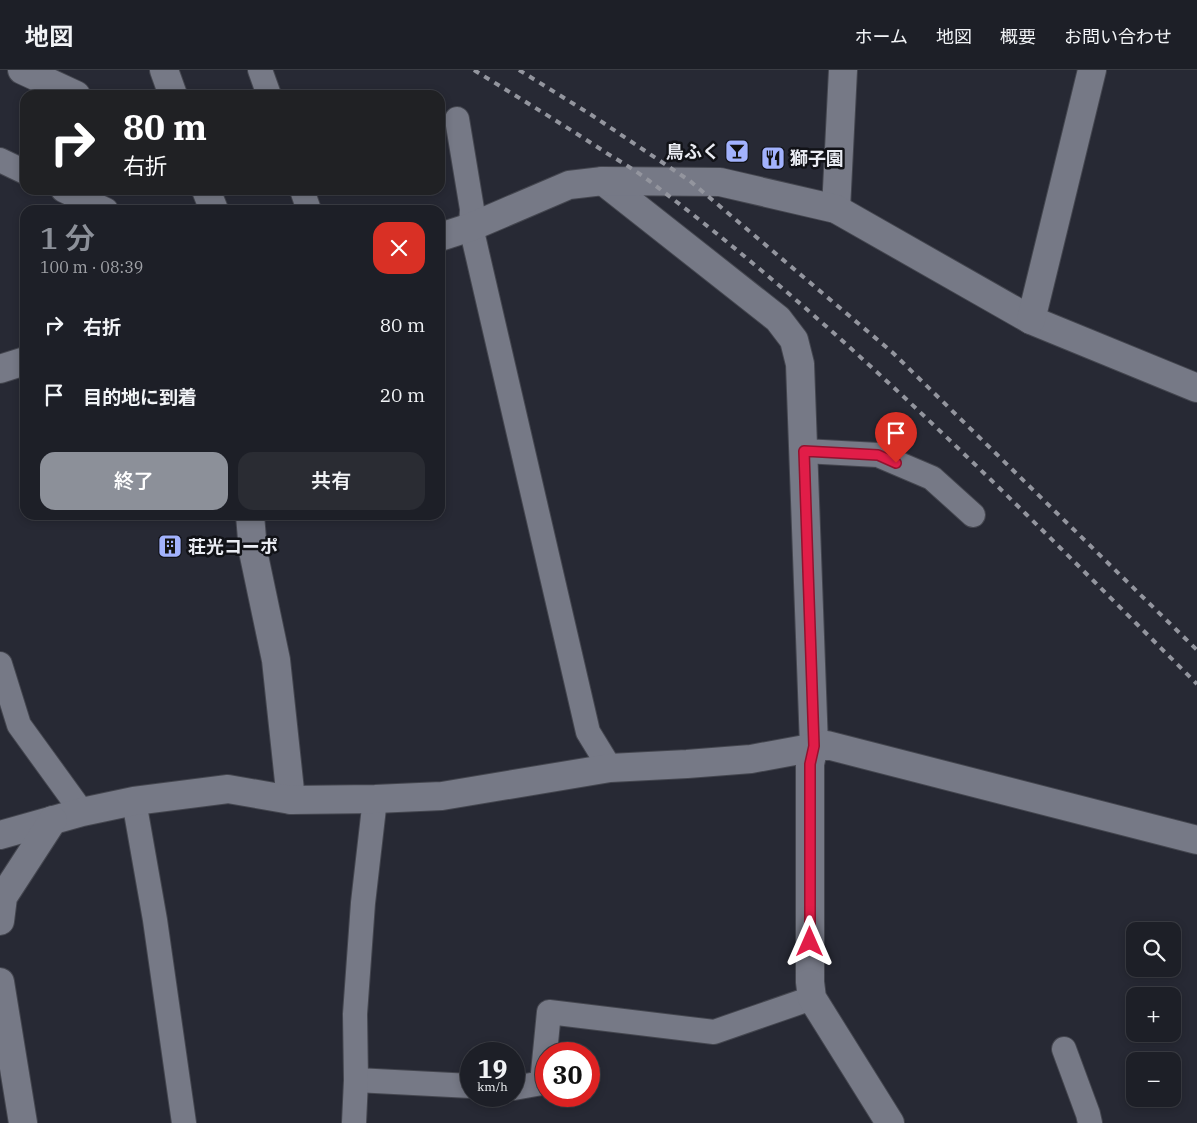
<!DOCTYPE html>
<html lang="ja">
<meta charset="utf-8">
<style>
:root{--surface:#1d1f27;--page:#2a2c33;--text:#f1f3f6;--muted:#a0a2a7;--line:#3b3d44;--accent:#8c9099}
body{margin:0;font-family:"IBM Plex Serif","Noto Sans JP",serif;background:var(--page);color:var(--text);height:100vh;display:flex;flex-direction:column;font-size:19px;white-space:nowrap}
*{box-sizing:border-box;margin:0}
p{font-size:16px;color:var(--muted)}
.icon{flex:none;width:28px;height:28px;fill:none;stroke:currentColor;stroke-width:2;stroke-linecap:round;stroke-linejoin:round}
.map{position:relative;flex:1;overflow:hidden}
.details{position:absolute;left:20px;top:135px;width:425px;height:315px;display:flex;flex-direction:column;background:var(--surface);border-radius:15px;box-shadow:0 2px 8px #0003,0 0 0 1px var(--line)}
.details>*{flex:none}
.banner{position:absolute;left:20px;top:20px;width:425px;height:105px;border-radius:15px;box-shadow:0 2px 8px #0003,0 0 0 1px var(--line);background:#202124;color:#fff;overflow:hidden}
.tools{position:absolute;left:1126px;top:852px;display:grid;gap:10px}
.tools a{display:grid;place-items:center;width:55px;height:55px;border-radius:10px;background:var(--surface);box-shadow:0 2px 8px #0003,0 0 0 1px var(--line);font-size:25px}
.speed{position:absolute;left:460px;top:972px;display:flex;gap:10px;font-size:25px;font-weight:700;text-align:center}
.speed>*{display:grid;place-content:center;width:65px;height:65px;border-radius:50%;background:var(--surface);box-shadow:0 2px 8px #0003,0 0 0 1px var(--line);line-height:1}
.speed small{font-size:12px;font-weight:400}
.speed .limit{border:8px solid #d22;background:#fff;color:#111}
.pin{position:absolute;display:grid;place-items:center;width:42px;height:42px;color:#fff;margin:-51px -21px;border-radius:50% 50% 50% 0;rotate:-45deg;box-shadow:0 0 5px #0007}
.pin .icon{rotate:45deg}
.me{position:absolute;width:55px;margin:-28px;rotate:0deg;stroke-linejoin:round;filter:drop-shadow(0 0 4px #0008)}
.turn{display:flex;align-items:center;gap:18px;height:105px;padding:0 20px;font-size:22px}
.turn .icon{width:65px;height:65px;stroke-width:2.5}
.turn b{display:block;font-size:35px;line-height:42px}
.round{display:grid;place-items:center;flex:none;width:52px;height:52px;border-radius:15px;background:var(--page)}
.summary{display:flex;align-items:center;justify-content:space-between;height:85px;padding:0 20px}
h1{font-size:30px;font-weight:600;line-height:38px;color:var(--accent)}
.primary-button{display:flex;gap:10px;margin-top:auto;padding:10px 20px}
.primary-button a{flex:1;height:58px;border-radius:15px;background:var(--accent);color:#fff;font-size:20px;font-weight:600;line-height:58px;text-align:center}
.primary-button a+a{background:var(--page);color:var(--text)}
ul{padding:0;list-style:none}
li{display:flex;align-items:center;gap:15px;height:70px;padding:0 20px}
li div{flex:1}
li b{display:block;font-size:19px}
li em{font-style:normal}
header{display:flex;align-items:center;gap:30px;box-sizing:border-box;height:70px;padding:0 25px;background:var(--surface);border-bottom:1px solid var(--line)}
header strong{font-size:24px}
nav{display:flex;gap:28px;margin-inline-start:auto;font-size:18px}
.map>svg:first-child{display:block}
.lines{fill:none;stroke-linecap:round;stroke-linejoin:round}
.lane-casing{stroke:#44464f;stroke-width:26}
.street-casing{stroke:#44464f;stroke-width:30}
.lane{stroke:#767986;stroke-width:24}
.street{stroke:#767986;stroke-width:28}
.rail{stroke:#93959e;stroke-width:4;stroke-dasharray:6 6;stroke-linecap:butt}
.route-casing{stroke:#92132f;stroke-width:12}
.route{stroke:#e11d48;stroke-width:9}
.labels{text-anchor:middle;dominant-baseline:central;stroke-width:5;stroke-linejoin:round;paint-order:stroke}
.poi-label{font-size:18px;font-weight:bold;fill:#eaecf3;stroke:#111217;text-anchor:start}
</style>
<header>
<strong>地図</strong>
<nav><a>ホーム</a><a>地図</a><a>概要</a><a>お問い合わせ</a></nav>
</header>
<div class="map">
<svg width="1197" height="1053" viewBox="0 0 1197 1053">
<rect width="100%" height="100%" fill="#272934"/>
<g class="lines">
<g class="lane-casing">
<g id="lane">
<path d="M260,0L269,25"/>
<path d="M457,49L472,139L471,157L588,662L610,698"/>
<path d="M0,90L25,102"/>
<path d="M63,120L106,140"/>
<path d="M302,120L309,140"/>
<path d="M804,381L878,385L932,408L973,445"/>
<path d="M0,594L19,655L82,742"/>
<path d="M134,731L155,850L184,1053"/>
<path d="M1064,979L1088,1044L1090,1053"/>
<path d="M356,1010L471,1016"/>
<path d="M514,1018L542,1013L549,942L714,962L812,928"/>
<path d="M354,1053L356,1010L355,944L363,833L375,729"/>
</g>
</g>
<g class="street-casing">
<g id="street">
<path d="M22,0L76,25"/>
<path d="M164,0L173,25"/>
<path d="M603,111L778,249L794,270L800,294L814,676L810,694V912L812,928L890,1053"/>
<path d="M206,120L214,140"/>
<path d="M836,139L843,0"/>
<path d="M440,167L471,157L569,115L603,111L720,112L836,139L1031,250L1197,318"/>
<path d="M1031,250L1092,0"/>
<path d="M0,299L25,291"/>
<path d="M250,445L253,481L276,590L291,730"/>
<path d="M0,765L82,742L134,731L228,719L291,730L375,729L442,726L610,698L687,694L751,689L827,675L1197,770"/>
<path d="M0,851L3,827L53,750"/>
<path d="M0,912L23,1053"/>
</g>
</g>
<use href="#lane" class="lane"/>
<use href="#street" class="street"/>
<g class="rail">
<path d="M474,0C519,28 564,55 608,84C623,93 638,102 652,113C849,262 1022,440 1197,614"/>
<path d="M519,0L590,44L690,111L892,282L1197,580"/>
</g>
</g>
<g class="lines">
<g class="route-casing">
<path id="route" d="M810,872V694L814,676L804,381L878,385L896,393"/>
</g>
<use href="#route" class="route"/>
</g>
<defs>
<g id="bar-square" transform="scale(1.25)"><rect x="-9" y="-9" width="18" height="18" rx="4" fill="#a2b2fd" stroke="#111217"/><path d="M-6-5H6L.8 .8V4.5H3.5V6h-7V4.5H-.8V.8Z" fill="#111"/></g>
<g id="restaurant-square" transform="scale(1.25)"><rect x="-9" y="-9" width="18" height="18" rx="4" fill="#a2b2fd" stroke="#111217"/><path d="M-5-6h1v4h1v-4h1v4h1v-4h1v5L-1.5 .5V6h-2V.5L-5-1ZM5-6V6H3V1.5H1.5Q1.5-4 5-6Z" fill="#111"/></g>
<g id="building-square" transform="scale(1.25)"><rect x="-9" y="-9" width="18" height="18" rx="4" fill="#a2b2fd" stroke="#111217"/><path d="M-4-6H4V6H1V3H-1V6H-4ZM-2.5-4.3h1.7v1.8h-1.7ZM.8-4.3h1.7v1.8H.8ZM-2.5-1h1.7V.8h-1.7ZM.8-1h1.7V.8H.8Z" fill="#111"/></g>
</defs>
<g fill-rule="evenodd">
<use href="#bar-square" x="737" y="81"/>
<use href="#restaurant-square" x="773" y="88"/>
<use href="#building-square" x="170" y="476"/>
</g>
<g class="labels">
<g class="poi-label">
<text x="720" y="81" text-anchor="end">鳥ふく</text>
<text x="790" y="88">獅子園</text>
<text x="188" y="476">荘光コーポ</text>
</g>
</g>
</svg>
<div class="tools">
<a><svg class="icon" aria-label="search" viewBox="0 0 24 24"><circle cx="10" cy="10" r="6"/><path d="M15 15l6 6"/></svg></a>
<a>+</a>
<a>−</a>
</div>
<div class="speed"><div>19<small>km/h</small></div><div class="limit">30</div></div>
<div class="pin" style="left:896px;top:393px;background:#d93025"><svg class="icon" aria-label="arrive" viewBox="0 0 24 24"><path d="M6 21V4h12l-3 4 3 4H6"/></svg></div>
<svg class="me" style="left:810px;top:872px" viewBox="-20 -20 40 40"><path d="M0-17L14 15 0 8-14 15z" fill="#e11d48" stroke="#fff" stroke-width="4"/></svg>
<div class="banner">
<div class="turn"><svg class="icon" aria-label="right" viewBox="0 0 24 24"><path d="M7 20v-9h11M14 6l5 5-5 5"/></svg><div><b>80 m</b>右折</div></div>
</div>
<section class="details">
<div class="summary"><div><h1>1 分</h1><p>100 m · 08:39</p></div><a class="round" style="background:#d93025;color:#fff"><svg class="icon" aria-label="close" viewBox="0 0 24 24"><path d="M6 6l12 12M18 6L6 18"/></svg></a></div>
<ul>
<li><svg class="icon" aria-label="right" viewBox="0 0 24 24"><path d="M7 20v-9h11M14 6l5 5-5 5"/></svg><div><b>右折</b></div><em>80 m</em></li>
<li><svg class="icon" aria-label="arrive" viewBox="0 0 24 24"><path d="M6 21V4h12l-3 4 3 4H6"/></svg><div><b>目的地に到着</b></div><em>20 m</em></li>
</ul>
<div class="primary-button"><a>終了</a><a>共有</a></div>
</section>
</div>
